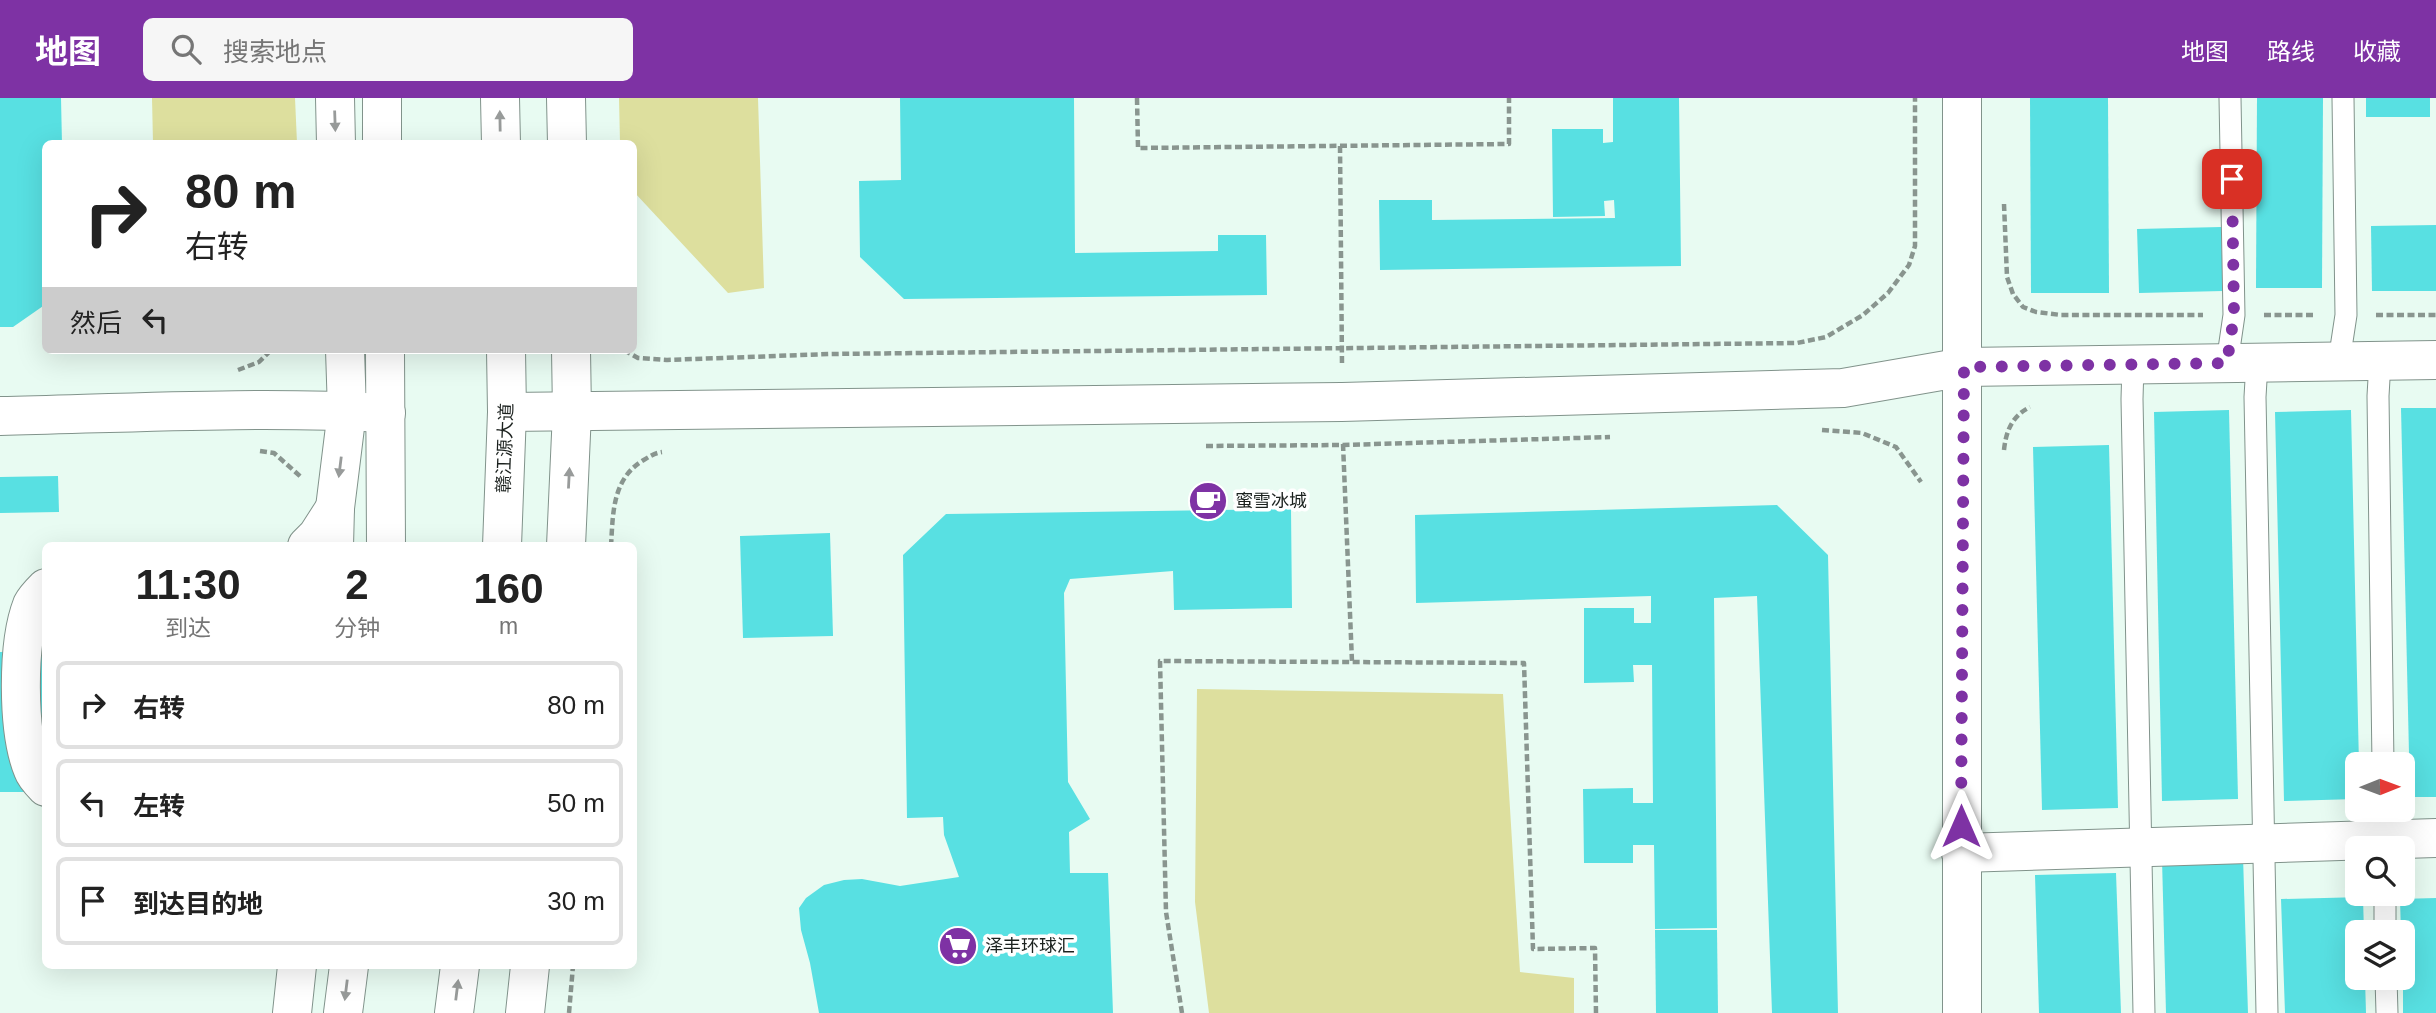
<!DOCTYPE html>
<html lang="zh">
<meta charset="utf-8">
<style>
:root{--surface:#fff;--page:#f6f6f6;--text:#222;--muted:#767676;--line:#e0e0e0;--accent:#7e32a4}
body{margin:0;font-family:Arial,"Noto Sans SC",sans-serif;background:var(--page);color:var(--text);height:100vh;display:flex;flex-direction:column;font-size:26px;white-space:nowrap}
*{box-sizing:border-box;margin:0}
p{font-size:23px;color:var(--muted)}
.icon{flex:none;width:38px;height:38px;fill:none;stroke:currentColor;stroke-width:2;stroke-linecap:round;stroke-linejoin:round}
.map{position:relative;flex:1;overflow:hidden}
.sheet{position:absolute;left:42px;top:444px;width:595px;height:427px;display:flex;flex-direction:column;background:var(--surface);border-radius:10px;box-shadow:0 7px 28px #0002}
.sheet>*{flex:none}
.hud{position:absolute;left:42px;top:42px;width:595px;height:214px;border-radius:10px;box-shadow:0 7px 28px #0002;background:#fff;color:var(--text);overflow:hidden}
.needle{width:46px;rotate:89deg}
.tools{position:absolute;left:2345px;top:654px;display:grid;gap:14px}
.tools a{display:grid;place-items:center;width:70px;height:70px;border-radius:10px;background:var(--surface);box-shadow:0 7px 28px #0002;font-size:35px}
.pin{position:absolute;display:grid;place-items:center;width:60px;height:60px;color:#fff;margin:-30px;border-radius:14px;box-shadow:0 4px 10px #0006}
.me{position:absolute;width:77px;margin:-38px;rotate:0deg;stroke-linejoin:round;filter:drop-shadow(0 0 5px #0008)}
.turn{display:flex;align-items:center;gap:24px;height:147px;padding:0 28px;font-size:32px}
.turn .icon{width:91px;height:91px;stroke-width:2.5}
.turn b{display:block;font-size:49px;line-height:60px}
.then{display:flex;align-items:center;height:66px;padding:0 28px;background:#0003;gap:14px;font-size:26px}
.eta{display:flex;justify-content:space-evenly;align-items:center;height:119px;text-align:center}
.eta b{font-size:42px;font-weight:700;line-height:49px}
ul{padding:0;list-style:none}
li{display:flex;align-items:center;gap:21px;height:88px;margin:0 14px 10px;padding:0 14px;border:4px solid var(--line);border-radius:10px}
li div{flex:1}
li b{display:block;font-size:26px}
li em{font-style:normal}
header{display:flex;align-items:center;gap:42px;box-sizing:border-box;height:98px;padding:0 35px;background:var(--accent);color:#fff}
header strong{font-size:33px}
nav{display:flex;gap:38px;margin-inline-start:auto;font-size:24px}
.search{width:490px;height:63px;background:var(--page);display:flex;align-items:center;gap:18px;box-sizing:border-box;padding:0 24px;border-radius:10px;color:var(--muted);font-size:26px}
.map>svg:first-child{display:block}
.green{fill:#dddf9e}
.building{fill:#58e0e2}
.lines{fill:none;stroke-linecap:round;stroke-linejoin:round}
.service-casing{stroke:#81938b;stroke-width:23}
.minor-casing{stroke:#81938b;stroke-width:40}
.tertiary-casing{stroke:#81938b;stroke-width:40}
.primary-casing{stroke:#81938b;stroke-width:40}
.path{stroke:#89958f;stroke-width:4.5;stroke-dasharray:7 3.5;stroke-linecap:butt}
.service{stroke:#fff;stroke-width:21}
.minor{stroke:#fff;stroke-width:38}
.tertiary{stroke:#fff;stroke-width:38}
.primary{stroke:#fff;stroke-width:38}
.oneway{fill:#989b9a}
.route{stroke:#7e32a4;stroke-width:12;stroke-dasharray:0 21.6}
.labels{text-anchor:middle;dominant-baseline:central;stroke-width:7;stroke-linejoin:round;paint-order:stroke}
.street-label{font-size:18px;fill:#1b211e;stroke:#fff}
.poi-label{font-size:18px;fill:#1b211e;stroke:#fff;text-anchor:start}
</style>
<header>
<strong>地图</strong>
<div class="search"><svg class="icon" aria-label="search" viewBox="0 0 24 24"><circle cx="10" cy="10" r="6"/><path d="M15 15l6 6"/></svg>搜索地点</div>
<nav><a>地图</a><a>路线</a><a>收藏</a></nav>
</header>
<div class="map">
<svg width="2436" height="915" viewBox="0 0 2436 915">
<rect width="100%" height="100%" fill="#e8fbf2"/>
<g class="green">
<path d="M152,0H295L297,45H153Z"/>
<path d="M619,0H758L764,190L728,195L634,94V46L620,45Z"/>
<path d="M1197,591L1503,596L1520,874L1574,880V915H1209L1195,804Z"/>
</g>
<g class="building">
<path d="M0,0H61L62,46H46V206L13,229H0Z"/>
<path d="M900,0H1074L1075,155L1218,153V137H1266L1267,197L904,201L860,159L859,83L901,82Z"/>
<path d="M1613,0H1679L1681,168L1380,172L1379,102H1432V122L1615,120L1614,102L1604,103L1605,118L1553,119L1552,31H1603V45L1613,44Z"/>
<path d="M2030,0H2108L2109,195H2031Z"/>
<path d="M2257,0H2323L2322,190H2256Z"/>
<rect x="2366" y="0" width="64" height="19"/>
<path d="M2436,127V193H2372L2371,128Z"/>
<path d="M2221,129L2223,193L2139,195L2137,131Z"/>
<path d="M2401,310H2436V699H2410Z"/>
<path d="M2229,312L2238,701L2162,703L2154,314Z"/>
<path d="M2351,312L2359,667H2357V701L2284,703L2275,314Z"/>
<path d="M2109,347L2118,710L2042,712L2033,349Z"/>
<path d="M58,378L59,414L0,415V379Z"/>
<path d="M1777,407L1828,457L1838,915H1772L1757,498L1714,500L1717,830L1655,831L1654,747H1633V765H1584L1583,691L1633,690V705H1653L1652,567H1633L1634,584L1584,585V510H1634V525H1651V498L1416,505L1415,417Z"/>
<path d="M1291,411L1292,510L1174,512L1173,473L1070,481L1064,495L1068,684L1090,721L1069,734L1070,775H1108L1113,915H819L810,865L801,832L799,810L806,800L824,787L844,782L862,781L900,788L959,779L944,737L943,719L907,720L903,457L946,416Z"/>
<path d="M830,435L833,538L743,540L740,438Z"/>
<path d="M46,553V694H0V554Z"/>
<path d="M2243,759L2248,915H2166L2162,761Z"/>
<path d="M2116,775L2121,915H2039L2035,777Z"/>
<path d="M2363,799L2364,835H2357V880H2365L2366,915H2285L2281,801Z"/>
<path d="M2436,800V915H2403V835H2401L2400,801Z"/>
<path d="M1655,832H1717L1718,915H1656Z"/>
</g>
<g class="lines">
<g class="service-casing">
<g id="service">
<path d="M2339,263L2346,217L2343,0"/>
<path d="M2380,263L2378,298L2383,667"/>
<path d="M2227,265L2234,217L2230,0"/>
<path d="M2257,265L2255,299L2267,915"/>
<path d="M2133,267L2132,301L2144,915"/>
<path d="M2384,712V749"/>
<path d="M2385,796V835"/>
<path d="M2386,880L2387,915"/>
</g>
</g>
<g class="minor-casing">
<g id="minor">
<path d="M307,448L317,438L335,410"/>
<path d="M46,490C41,495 35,501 32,507C17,545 17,634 33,672C35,678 41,684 46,689"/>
<path d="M1961,755L2436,740"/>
</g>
</g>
<g class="tertiary-casing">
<g id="tertiary">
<path d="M335,0L336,46"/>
<path d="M566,0L567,46"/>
<path d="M507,314L1342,304L1843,290L1964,269L2436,262"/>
<path d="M0,318C128,315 258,308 386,315"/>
<path d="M334,448L335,410L347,313L345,252"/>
<path d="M566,448L572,314L571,252"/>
<path d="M292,915L297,868"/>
<path d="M525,915L530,868"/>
<path d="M1962,915V0"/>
</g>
</g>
<g class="primary-casing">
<g id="primary">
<path d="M382,0V46"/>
<path d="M500,0L501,46"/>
<path d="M385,252L386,448"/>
<path d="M502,448L507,314L506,252"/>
<path d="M343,915L349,868"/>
<path d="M454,915L460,868"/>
</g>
</g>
<g class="path">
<path d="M1137,0L1138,50L1509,46V0"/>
<path d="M1340,48L1342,267"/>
<path d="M2004,106L2007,179L2013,196L2023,209L2036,214L2061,217H2203"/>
<path d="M2264,217H2315"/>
<path d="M2376,217H2436"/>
<path d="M624,252L638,260L667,262L830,256L1797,245L1826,239L1863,217L1888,195L1909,167L1915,148V0"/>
<path d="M238,272L259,264L271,252"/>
<path d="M1822,332L1862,335L1896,349L1921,384"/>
<path d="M1343,346L1352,564"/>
<path d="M1206,348L1343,347L1610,339"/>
<path d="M2004,352C2006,333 2012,318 2030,309"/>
<path d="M260,353L274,355L301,379"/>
<path d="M611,448C613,416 612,382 642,363C649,359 654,355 662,354"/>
<path d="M569,915L573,868"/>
<path d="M1182,915L1166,814L1160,563L1524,565L1533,851L1595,850L1596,915"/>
</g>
<use href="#service" class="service"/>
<use href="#minor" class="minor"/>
<use href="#tertiary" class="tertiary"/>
<use href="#primary" class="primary"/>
</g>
<defs><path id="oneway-solid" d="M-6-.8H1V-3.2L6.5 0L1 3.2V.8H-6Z" transform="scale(1.75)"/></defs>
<g class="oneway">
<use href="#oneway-solid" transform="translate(335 23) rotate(88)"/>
<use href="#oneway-solid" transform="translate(500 23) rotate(-91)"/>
<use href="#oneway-solid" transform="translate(340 369) rotate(97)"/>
<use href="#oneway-solid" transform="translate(569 380) rotate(-87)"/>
<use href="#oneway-solid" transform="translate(346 892) rotate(97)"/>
<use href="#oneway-solid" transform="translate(457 892) rotate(-83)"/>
</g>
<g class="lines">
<path class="route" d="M1961,728L1964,269L2227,265L2234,217L2232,81"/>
</g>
<defs>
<g id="cafe-disc" transform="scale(2.0125)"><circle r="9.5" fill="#7e32a4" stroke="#fff"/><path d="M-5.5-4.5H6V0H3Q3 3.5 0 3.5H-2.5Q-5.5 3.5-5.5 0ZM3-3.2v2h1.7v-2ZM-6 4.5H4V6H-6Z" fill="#fff"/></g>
<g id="supermarket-disc" transform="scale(2.0125)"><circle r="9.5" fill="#7e32a4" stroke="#fff"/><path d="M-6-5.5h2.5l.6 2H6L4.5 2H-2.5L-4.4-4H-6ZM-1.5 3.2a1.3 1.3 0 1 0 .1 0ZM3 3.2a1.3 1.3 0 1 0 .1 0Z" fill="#fff"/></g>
</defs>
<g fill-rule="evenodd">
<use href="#cafe-disc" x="1208" y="403"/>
<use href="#supermarket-disc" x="958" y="848"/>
</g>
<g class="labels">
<g class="street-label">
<text transform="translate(505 350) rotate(-88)">赣江源大道</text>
</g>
<g class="poi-label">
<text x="1235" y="403">蜜雪冰城</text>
<text x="985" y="848">泽丰环球汇</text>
</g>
</g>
</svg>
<div class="tools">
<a><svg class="needle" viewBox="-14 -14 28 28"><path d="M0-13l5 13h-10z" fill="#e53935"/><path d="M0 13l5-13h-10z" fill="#767676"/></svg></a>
<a><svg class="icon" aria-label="search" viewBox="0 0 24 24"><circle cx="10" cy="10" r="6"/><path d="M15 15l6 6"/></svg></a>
<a><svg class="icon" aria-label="layers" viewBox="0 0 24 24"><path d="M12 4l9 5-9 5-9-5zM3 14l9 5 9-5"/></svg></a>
</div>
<div class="pin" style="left:2232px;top:81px;background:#d93025"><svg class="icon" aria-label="arrive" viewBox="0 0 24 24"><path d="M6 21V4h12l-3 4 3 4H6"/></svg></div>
<svg class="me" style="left:1961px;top:728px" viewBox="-20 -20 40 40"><path d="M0-17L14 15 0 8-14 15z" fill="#7e32a4" stroke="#fff" stroke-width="4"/></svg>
<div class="hud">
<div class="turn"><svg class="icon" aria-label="right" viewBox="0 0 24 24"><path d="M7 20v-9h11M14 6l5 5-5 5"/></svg><div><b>80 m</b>右转</div></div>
<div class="then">然后<svg class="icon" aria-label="left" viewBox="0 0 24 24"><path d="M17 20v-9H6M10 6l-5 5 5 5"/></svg></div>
</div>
<section class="sheet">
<div class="eta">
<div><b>11:30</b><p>到达</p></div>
<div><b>2</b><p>分钟</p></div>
<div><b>160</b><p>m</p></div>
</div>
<ul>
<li><svg class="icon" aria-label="right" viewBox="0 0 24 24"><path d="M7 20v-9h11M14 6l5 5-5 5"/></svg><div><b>右转</b></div><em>80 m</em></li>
<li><svg class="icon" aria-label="left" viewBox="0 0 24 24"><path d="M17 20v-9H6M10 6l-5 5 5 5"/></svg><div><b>左转</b></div><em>50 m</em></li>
<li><svg class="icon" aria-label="arrive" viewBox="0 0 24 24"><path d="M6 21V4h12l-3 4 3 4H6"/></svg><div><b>到达目的地</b></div><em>30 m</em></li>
</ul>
</section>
</div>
